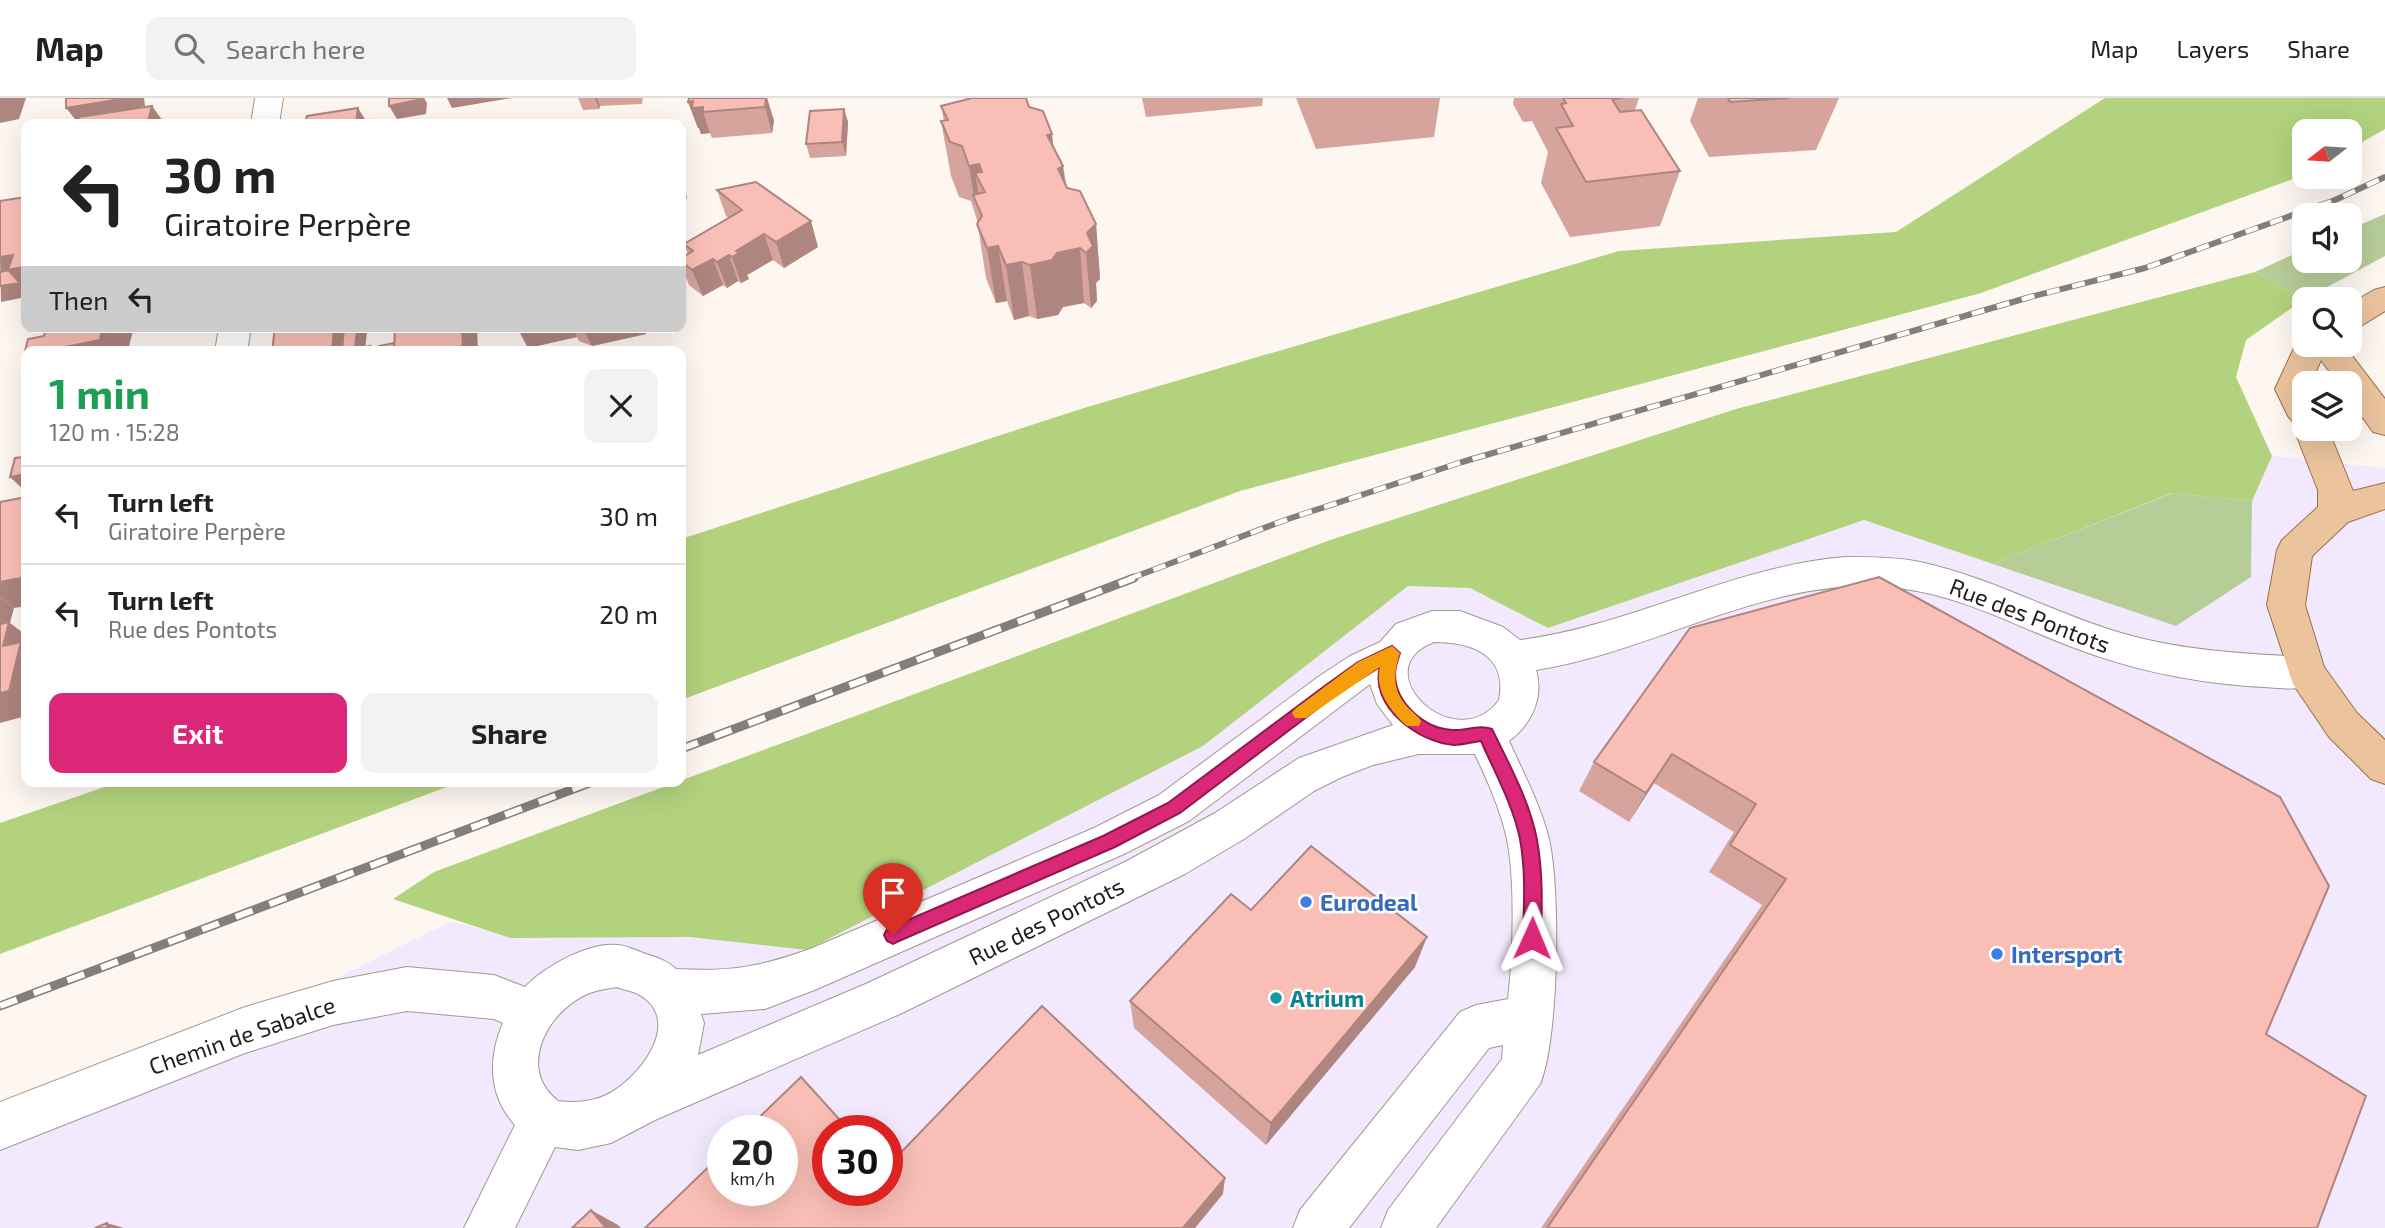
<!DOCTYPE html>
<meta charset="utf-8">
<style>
:root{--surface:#fff;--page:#f2f2f2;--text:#222;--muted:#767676;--line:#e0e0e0;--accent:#db2777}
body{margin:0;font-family:"Exo 2",sans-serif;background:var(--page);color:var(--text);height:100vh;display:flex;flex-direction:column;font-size:26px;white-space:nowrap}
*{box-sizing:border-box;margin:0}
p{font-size:23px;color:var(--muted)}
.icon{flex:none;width:38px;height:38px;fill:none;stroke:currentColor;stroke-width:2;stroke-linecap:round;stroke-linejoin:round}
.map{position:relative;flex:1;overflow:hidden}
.sheet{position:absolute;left:21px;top:248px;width:665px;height:441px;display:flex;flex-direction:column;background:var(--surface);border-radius:14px;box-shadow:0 7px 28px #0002}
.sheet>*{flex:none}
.top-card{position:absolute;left:21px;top:21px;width:665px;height:214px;border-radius:14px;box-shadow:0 7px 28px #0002;background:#fff;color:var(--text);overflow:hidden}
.needle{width:46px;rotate:253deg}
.buttons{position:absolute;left:2292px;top:21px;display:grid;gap:14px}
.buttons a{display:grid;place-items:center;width:70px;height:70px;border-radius:14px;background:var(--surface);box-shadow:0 7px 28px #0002;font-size:35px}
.speed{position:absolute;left:707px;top:1017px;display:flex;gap:14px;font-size:35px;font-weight:700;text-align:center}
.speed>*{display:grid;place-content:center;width:91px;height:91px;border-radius:50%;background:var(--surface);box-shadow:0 7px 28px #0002;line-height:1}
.speed small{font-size:18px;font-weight:400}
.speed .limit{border:10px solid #d22;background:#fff;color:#111}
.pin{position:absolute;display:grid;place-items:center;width:60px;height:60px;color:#fff;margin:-72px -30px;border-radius:50% 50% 50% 0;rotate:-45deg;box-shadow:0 0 7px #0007}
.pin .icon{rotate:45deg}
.me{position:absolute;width:77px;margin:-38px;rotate:1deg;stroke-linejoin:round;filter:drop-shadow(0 0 5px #0008)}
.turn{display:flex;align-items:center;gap:24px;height:147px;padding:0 28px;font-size:32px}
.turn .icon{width:91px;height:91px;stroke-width:2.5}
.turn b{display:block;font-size:49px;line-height:60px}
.then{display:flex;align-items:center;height:66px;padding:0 28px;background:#0003;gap:14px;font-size:26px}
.round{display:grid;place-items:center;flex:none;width:74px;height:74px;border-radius:14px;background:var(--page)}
.head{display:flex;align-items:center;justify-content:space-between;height:119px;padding:0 28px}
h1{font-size:42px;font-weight:700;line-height:52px;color:#1e9e55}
.cta{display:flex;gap:14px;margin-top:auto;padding:14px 28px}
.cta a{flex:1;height:80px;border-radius:14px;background:var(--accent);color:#fff;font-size:28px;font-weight:700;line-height:80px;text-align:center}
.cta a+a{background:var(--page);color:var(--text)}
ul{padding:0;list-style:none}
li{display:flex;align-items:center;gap:21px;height:98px;padding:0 28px;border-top:2px solid var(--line)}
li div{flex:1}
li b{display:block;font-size:26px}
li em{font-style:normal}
header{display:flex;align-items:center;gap:42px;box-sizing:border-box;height:98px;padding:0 35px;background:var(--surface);border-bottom:2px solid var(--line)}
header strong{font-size:33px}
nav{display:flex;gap:38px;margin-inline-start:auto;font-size:24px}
.search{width:490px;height:63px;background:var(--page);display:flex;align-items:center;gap:18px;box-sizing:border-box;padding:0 24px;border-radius:14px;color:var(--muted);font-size:26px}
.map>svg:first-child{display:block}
.commercial{fill:#f3e9fe;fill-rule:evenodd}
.green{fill:#b7cd98}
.forest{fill:#b2d27e}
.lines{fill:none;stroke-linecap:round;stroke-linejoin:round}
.street-casing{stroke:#a4978f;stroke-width:2}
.primary-casing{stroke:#9c7046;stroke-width:2}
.street{fill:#fff;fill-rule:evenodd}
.primary{fill:#ebc49e;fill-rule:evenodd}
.rail-far1-casing{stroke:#847e7a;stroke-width:6}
.rail-casing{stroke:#847e7a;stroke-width:9}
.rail-far1{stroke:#fff;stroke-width:4.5;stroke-dasharray:13;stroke-linecap:butt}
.rail{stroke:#fff;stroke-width:6;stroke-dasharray:18;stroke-linecap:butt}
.wall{fill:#d6a39d}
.shaded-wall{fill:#ae857f}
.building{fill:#f9beb6;stroke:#ae857f;stroke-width:2}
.route{fill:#db2777;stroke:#8e194d;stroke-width:2}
.slow{fill:#f59e0b}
.shop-dot{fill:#3f7fe0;stroke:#fff;stroke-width:2.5}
.culture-dot{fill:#0f9aa8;stroke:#fff;stroke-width:2.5}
.labels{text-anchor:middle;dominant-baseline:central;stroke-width:5;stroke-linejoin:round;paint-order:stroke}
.street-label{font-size:23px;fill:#221d1a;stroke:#fff}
.shop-label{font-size:23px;font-weight:bold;fill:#366cbe;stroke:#fff;text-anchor:start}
.culture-label{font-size:23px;font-weight:bold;fill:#0d838f;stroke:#fff;text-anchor:start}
</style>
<header>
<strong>Map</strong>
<div class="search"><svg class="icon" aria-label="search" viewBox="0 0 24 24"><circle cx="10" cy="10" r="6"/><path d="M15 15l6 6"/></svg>Search here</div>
<nav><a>Map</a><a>Layers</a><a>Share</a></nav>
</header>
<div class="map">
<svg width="2385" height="1130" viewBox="0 0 2385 1130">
<rect width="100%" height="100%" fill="#fef6f1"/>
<path class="commercial" d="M2272,358L2385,370V1130H0V1028L186,954L452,823L510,840L690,839L807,852L1203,648L1408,488L1470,490L1548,530L1864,422L2176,528L2251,479L2252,403ZM723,1032H782V1092H723ZM828,1032H887V1092H828Z"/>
<g class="green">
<path d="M2385,116V158L2303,202L2255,174L2305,151V163H2350V131Z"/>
<path d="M2173,395L2252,403L2251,479L2176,528L1993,466Z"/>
</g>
<g class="forest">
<path d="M2105,0H2385V31L2350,51V33H2305V76L2301,78L1981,195L1240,393L681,602V441L1084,310L1619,153L1896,134Z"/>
<path d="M2255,174L2303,202L2246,242L2236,279L2272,358L2252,403L2172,395L1993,466L1864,422L1548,530L1470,490L1408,488L1203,648L807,852L690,839L510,840L393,801L434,774L1333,441L1736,311Z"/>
<path d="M119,684H460L0,856V725Z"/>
</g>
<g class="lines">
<g class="street-casing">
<g id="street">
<path d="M255,0H283L279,26H251Z"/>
<path d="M219,229H251L247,254H215Z"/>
<path d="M1845,459C1870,459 1895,459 1920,464C1990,479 2053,515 2121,535C2182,553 2245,556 2307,559L2321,564L2326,575L2321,586C2298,594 2271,589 2247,588C2186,583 2129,571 2072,549C2021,530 1971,503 1917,493C1783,467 1665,552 1536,572C1544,599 1532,626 1509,643C1523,674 1539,704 1548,737C1561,785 1559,942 1540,986L1436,1130H1381L1388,1112L1502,961L1503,947L1489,950L1349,1130H1293L1300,1112L1460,914L1476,907L1508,901C1513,858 1516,779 1506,737C1499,708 1487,682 1475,656H1419L1373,667L1342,679L1314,693L1244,741L1185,776L900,916L655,1022L611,1045L578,1052L555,1049L515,1130H464L515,1027C488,997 488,960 503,925L494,921L407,913L333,927L245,955L0,1052V1004L245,909L333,883L407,869L494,877L525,889C544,869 588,844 617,847C625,847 635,852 643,855C655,859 667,862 676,871C731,874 759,869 810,851L1094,730L1159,697L1318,579L1350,558L1380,544L1396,526L1432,513H1460L1503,529L1520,542C1631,528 1733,468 1845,459ZM1434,544C1472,544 1508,557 1499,602C1456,661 1362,572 1434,544ZM1370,586L1377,606L1393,627L1299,660L1215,715L1125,764L868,885L698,957L704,925L701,916L765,911L817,891L1124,756L1189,723ZM617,889C624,892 632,893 638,896C686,922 638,982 606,997C592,1004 573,1005 558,1003C517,971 546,916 585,897C595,892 606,891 617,889Z"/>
</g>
</g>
<g class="primary-casing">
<g id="primary">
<path d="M2385,189V213L2361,228L2350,231V206L2374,192Z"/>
<path d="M2305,243V247H2344L2385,301V337L2373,334L2350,302V285H2338L2321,262L2311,285H2305V331H2328L2353,393L2385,385V411L2348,424L2312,458L2305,507L2324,569L2357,615L2385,642V686L2371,681L2329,639L2293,586L2267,507L2277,452L2282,442L2318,409V392L2294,331L2296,327L2288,318L2275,291L2295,248Z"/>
</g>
</g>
<use href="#street" class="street"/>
<use href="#primary" class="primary"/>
<g class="rail-far1-casing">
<path id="rail-far1" d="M1129,481L1288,421L1462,364L2030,199L2145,170L2335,102L2385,79"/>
</g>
<g class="rail-casing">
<g id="rail">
<path d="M681,651L1134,480"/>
<path d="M0,908L592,684"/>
</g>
</g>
<use href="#rail-far1" class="rail-far1"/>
<use href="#rail" class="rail"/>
</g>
<g class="wall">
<path d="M578,0H643L642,6L600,8L599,11L583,12Z"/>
<path d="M767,0L774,23L772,35L712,40L710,35L701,36L699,30H698L688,4Z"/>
<path d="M1142,0H1263L1262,8L1146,19Z"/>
<path d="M1296,0H1440L1434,39L1316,51Z"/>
<path d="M1514,0H1639L1635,12L1680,73L1660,128L1570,139L1541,85L1548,54L1532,23L1523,24L1513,6Z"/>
<path d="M1698,0H1839L1816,52L1709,59L1690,23Z"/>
<path d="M941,8L1029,9L1054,50L1063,68L1067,90L1096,126L1100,181L1096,185L1097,203L1091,210L1084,205L1063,209L1058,217L1037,221L1029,218L1014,222L1007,203L996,205L986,180L977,122L971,103L959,99L951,78L941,23H944Z"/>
<path d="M844,11L848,24L846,58L810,60L806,46Z"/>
<path d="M717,92L818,149L784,170L773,162L747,177L749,181L741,185L738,183L727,190L723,187L703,198L689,187L681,166V160L688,156L684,146L729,120L726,118Z"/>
<path d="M517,229H645L646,236L592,248L579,243L577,239L528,250Z"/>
<path d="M1690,530L2266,936L2317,1130H1541L1762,807L1709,774L1734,734L1654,685L1629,724L1579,693L1594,664Z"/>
<path d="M1251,812L1415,869L1266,1047L1134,930L1130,903Z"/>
</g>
<g class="shaded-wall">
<path d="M0,0H26L19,21L0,25Z"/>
<path d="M65,0H144L145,8L140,9V26H79L66,10L72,9Z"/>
<path d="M419,0H424L427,5L426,16L397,21L389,8Z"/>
<path d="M447,0H512L452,10Z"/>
<path d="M595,0H597L600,8L599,11Z"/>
<path d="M766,0H767L774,23L772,35L765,9Z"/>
<path d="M693,3L703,9V14L710,35L701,36L699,30H698L688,4Z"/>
<path d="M152,8L165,26H147Z"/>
<path d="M358,10L368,26L356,24Z"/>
<path d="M844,11L848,24L846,58L842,44Z"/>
<path d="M1052,36L1058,91L1047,37Z"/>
<path d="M979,66L982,88L975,75L982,117L974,98L969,68Z"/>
<path d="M1063,68L1069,123L1058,71Z"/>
<path d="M681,74L684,84L687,101L681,102Z"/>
<path d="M811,123L818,149L784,170L776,144Z"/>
<path d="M1096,126L1100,181L1096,185L1097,203L1091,210L1086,155L1087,135Z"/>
<path d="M764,136L773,162L747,177L749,181L741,185L732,159L736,153Z"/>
<path d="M998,148L1007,203L996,205L987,150Z"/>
<path d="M1080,150L1084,205L1063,209L1058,217L1037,221L1030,167L1057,155Z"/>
<path d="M13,157L26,169V199L1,204L0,159Z"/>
<path d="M729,157L738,183L727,190L717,164Z"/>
<path d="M713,161L723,187L703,198L692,172Z"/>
<path d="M1022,164L1029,218L1014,222L1006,167Z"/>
<path d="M102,229H134L128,252L126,254H40Z"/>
<path d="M334,229H350L352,254H332Z"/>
<path d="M357,229H364L367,233L365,254L355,251Z"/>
<path d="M462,229H477L478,254H435Z"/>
<path d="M517,229H572L577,239L528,250Z"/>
<path d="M582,229H645L646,236L592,248Z"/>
<path d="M26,376V394L10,379Z"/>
<path d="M0,464L26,479V508L14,510L0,499Z"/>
<path d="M0,499L14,510L10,525L26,537V618L0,625V595L3,548L0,534Z"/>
<path d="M1672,656L1654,685L1629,724L1646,695Z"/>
<path d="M1427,839L1415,869L1266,1047L1271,1025Z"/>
<path d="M1225,1080L1223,1096L1195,1130H1183Z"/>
<path d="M591,1112L618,1127L621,1130H606Z"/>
<path d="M107,1125L124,1130H107Z"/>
</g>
<g class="building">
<path d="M66,0H121V1L66,10Z"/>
<path d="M389,0H419L418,2L389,8Z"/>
<path d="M689,0H766L765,9L703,14V9L692,10L693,3L688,4Z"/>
<path d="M972,0H1026L1029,9L1043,13L1052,36L1047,37L1063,68L1058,71L1067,90L1080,93L1096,126L1087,135L1093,148L1086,155L1080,150L1057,155L1052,162L1030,167L1022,164L1006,167L998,148L987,150L977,126L982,118L973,97L985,94L975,75L982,74L979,66L969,68L962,48L950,44L941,23L948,22L941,8Z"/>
<path d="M1563,0H1623L1612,1L1620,14L1641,12L1680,73L1586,84L1556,30L1573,28L1561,6L1566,5Z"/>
<path d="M1728,0H1789L1730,4Z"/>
<path d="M152,8L147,26H77L79,19Z"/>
<path d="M358,10L356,24L373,22L372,26H305L307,18Z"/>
<path d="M844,11L842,44L806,46L810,13Z"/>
<path d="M756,84L811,123L776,144L764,136L736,153L739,155L732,159L729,157L717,164L713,161L692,172L681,163V160L693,153L684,146L742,112L717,92Z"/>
<path d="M26,99V169L8,172L13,157L0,159V103Z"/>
<path d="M24,169L8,172L20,185L0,188V174Z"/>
<path d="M46,229H102L100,242L40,254H26V256L24,257L28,241L44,238Z"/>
<path d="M275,229H334L332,254H272Z"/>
<path d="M344,229H357L355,251L370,248L369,254H361L360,253L342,254Z"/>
<path d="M395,229H462L463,248L435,254H394Z"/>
<path d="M394,245V254H378L379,248Z"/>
<path d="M26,348V376L10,379L15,360L23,359Z"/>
<path d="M26,399V479L0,484V404Z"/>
<path d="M1879,479L2280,699L2329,788L2266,936L2366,998L2317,1130H1547L1786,781L1730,747L1756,706L1672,656L1646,695L1594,664L1690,530Z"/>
<path d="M9,524L3,548L21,544L9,593L0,595V526Z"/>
<path d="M1311,748L1427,839L1271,1025L1130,903L1231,796L1251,812Z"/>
<path d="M1042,908L1225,1080L1183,1130H645L723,1055V1092H782V1032H746L801,979L849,1032H828V1092H887V1069Z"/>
<path d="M591,1112L606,1130H572Z"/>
<path d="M107,1125V1130H95Z"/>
</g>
<path class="route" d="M1392,548L1400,555C1398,561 1395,569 1395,576C1395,605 1425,631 1453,632C1466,633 1479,626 1492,631C1509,666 1530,704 1537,742C1543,775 1542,807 1541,840L1539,846L1532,849L1526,846L1523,840C1524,807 1526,774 1520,741C1513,707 1495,675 1481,643C1472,644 1463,647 1454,647C1419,645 1369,608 1380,569L1337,596L1180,715L1115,749L899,843L893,846L887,843L884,837L887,831L1103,738L1168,705L1326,587L1358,564Z"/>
<path class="slow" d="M1392,548L1400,555C1394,573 1392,590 1405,606C1410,613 1417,616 1421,623L1419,628H1407C1391,614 1374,592 1380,569L1306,620H1295L1292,615L1295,611L1358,564Z"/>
<g class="shop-dot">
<circle cx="1306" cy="804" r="7"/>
<circle cx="1997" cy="856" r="7"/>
</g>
<circle class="culture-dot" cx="1276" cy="900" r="7"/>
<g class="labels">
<g class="street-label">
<text transform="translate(2030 517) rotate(21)">Rue des Pontots</text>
<text transform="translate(1046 823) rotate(-26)">Rue des Pontots</text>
<text transform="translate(242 937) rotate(-19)">Chemin de Sabalce</text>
</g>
<g class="shop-label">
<text x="1320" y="804">Eurodeal</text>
<text x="2011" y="856">Intersport</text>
</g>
<g class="culture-label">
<text x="1290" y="900">Atrium</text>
</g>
</g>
</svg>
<div class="buttons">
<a><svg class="needle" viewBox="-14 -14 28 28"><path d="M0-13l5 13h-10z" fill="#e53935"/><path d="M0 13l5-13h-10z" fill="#767676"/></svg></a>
<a><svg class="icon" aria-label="sound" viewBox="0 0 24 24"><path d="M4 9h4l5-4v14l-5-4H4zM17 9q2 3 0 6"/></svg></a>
<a><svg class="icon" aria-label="search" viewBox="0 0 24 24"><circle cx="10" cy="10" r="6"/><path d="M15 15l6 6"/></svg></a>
<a><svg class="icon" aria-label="layers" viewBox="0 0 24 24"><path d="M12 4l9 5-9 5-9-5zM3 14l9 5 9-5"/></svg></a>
</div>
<div class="speed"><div>20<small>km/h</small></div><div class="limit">30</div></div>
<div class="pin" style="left:893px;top:837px;background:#d93025"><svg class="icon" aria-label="arrive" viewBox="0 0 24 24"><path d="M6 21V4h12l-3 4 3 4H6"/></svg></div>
<svg class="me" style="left:1532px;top:840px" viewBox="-20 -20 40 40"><path d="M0-17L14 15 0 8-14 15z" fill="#db2777" stroke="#fff" stroke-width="4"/></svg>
<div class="top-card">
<div class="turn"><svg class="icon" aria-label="left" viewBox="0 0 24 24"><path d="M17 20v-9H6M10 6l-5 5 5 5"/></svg><div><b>30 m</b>Giratoire Perpère</div></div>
<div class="then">Then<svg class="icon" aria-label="left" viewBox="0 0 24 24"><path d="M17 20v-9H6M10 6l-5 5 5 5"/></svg></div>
</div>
<section class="sheet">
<div class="head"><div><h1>1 min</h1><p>120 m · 15:28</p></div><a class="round"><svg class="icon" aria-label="close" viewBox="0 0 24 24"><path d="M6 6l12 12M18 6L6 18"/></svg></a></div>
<ul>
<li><svg class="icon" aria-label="left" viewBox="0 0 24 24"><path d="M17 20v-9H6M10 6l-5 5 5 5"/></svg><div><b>Turn left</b><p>Giratoire Perpère</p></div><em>30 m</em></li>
<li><svg class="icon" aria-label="left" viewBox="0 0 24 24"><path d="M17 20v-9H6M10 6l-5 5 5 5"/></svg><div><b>Turn left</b><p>Rue des Pontots</p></div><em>20 m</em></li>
</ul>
<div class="cta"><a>Exit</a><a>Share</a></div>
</section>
</div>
